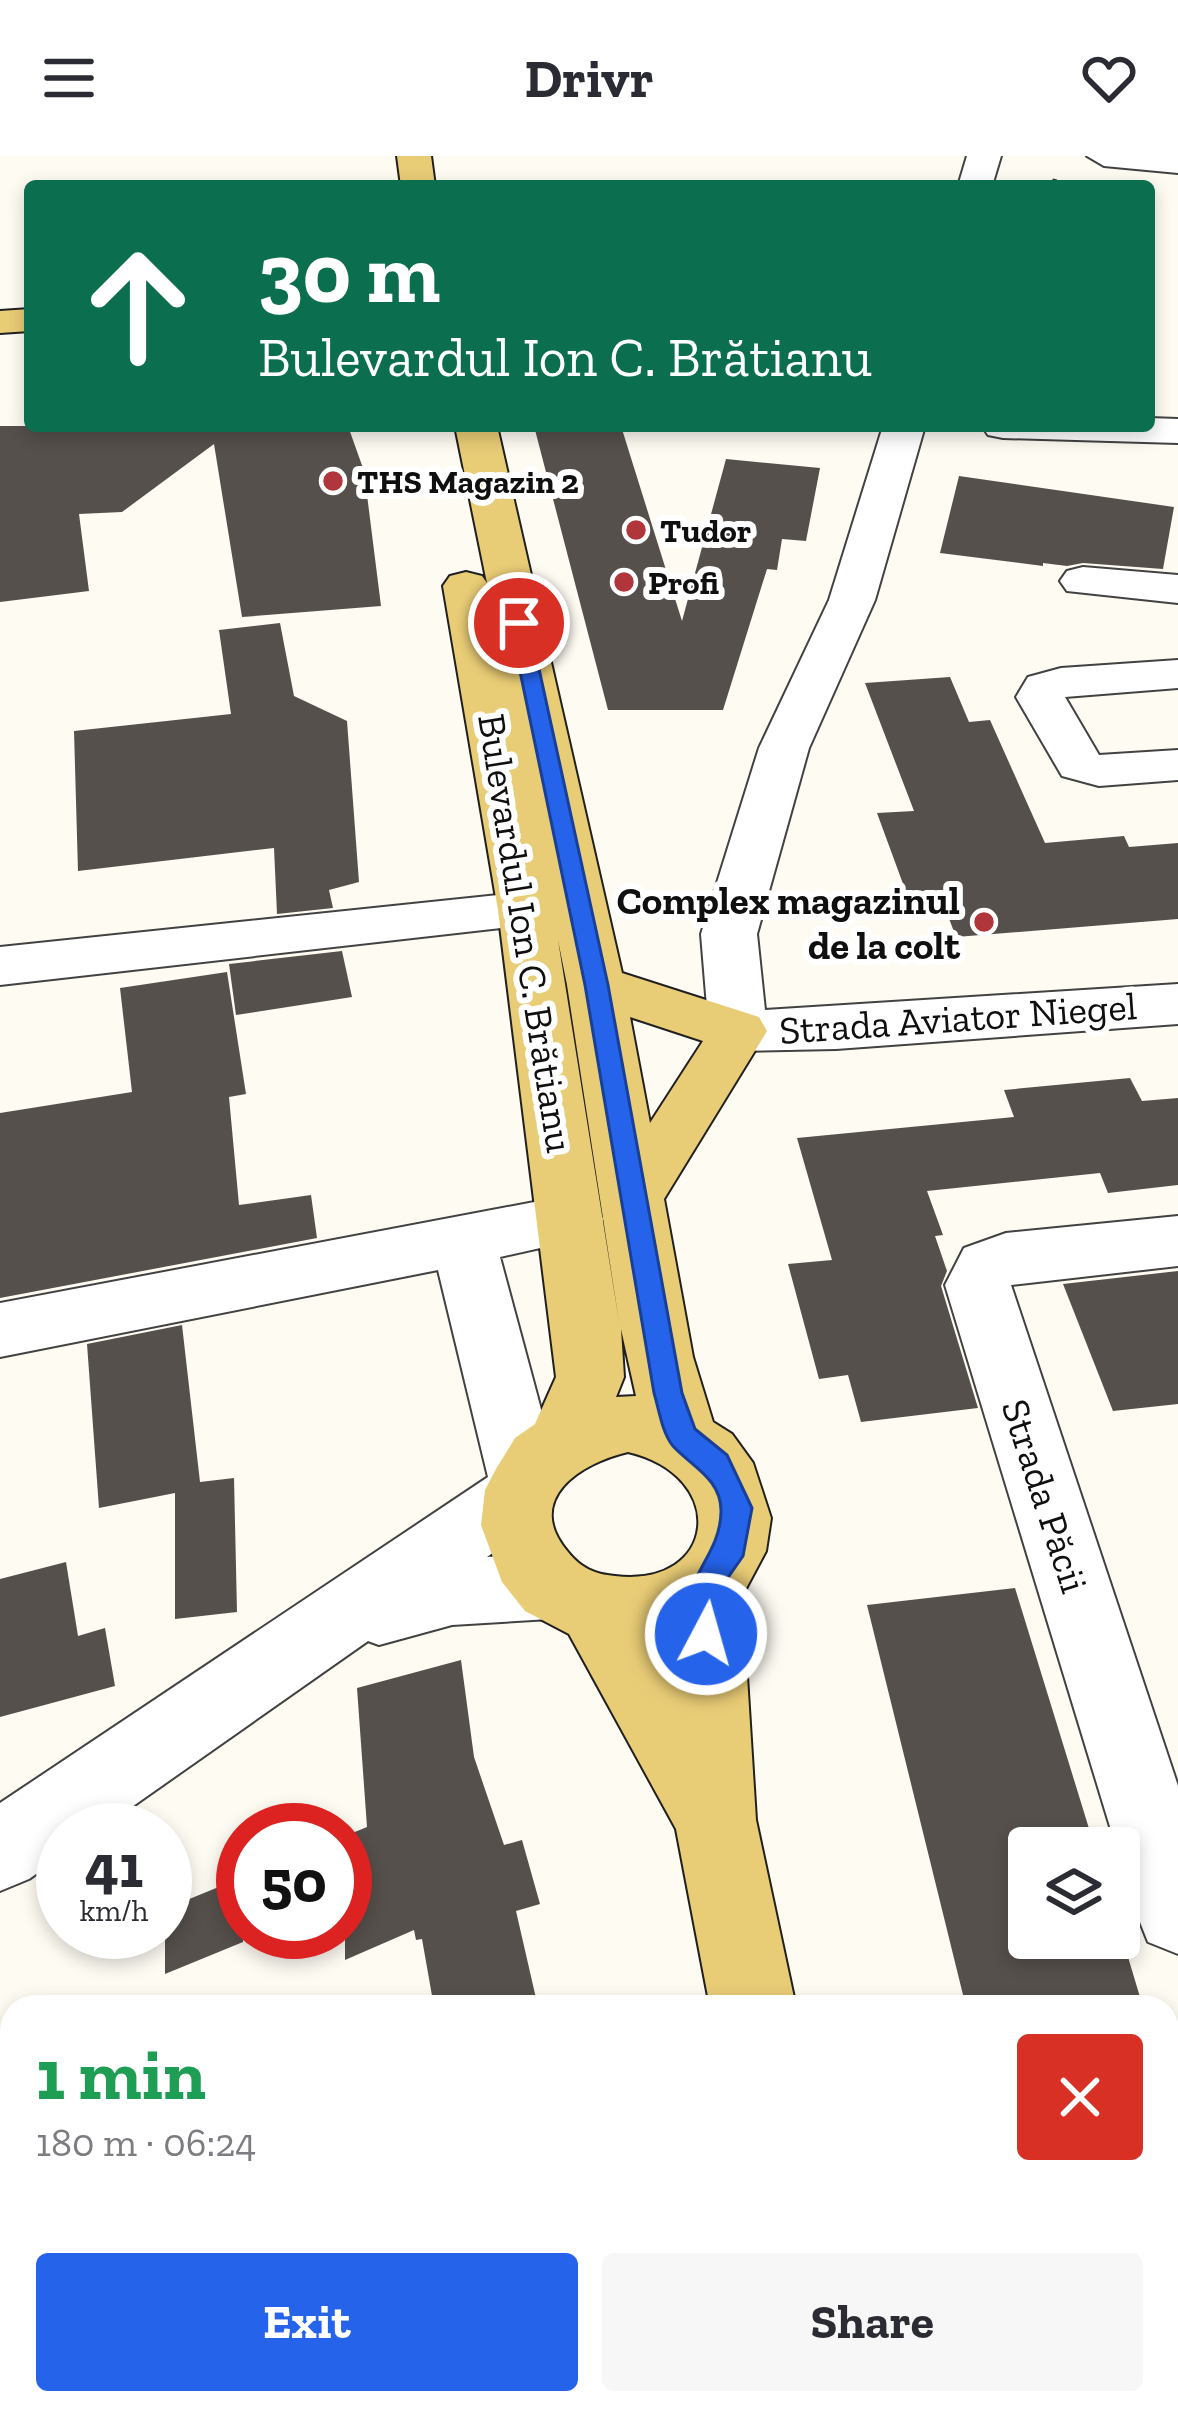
<!DOCTYPE html>
<meta charset="utf-8">
<style>
:root{--surface:#fff;--page:#f7f7f7;--text:#2b2b33;--muted:#7c7c81;--accent:#2563eb}
body{margin:0;font-family:"Zilla Slab",serif;background:var(--page);color:var(--text);height:100vh;display:flex;flex-direction:column;font-size:45px;white-space:nowrap}
*{box-sizing:border-box;margin:0}
p{font-size:39px;color:var(--muted)}
.icon{flex:none;width:66px;height:66px;fill:none;stroke:currentColor;stroke-width:2;stroke-linecap:round;stroke-linejoin:round}
.map{position:relative;flex:1;overflow:hidden}
.details{position:absolute;left:0px;top:1839px;width:1179px;height:420px;display:flex;flex-direction:column;background:var(--surface);border-radius:36px 36px 0 0;box-shadow:0 6px 18px #0003}
.details>*{flex:none}
.hud{position:absolute;left:24px;top:24px;width:1131px;height:252px;border-radius:12px;box-shadow:0 6px 18px #0003;background:#0b6e4f;color:#fff;overflow:hidden}
.buttons{position:absolute;left:1008px;top:1671px;display:grid;gap:24px}
.buttons a{display:grid;place-items:center;width:132px;height:132px;border-radius:12px;background:var(--surface);box-shadow:0 6px 18px #0003;font-size:60px}
.speed{position:absolute;left:36px;top:1647px;display:flex;gap:24px;font-size:60px;font-weight:700;text-align:center}
.speed>*{display:grid;place-content:center;width:156px;height:156px;border-radius:50%;background:var(--surface);box-shadow:0 6px 18px #0003;line-height:1}
.speed small{font-size:30px;font-weight:400}
.speed .limit{border:18px solid #d22;background:#fff;color:#111}
.pin{position:absolute;display:grid;place-items:center;width:102px;height:102px;color:#fff;margin:-51px;border:6px solid #fff;border-radius:50%;box-shadow:0 3px 12px #0007}
.me{position:absolute;width:132px;margin:-66px;rotate:6deg;stroke-linejoin:round;filter:drop-shadow(0 0 9px #0008)}
.turn{display:flex;align-items:center;gap:42px;height:252px;padding:0 36px;font-size:54px}
.turn .icon{width:156px;height:156px;stroke-width:2.5}
.turn b{display:block;font-size:84px;line-height:102px}
.round{display:grid;place-items:center;flex:none;width:126px;height:126px;border-radius:12px;background:var(--page)}
.headline{display:flex;align-items:center;justify-content:space-between;height:204px;padding:0 36px}
h1{font-size:72px;font-weight:700;line-height:90px;color:#1e9e55}
.cta{display:flex;gap:24px;margin-top:auto;padding:24px 36px}
.cta a{flex:1;height:138px;border-radius:12px;background:var(--accent);color:#fff;font-size:48px;font-weight:700;line-height:138px;text-align:center}
.cta a+a{background:var(--page);color:var(--text)}
header{display:flex;justify-content:space-between;align-items:center;height:156px;padding:0 36px;background:var(--surface);font-size:54px;font-weight:700}
.map>svg:first-child{display:block}
.building{fill:#56504c}
.lines{fill:none;stroke-linecap:round;stroke-linejoin:round}
.minor-casing{stroke:#424242;stroke-width:4}
.major-casing{stroke:#202020;stroke-width:4}
.path{stroke:#313131;stroke-width:4.5;stroke-dasharray:8 3;stroke-linecap:butt}
.minor{fill:#fff;fill-rule:evenodd}
.major{fill:#e9cc76;fill-rule:evenodd}
.route{fill:#2563eb;stroke:#184099;stroke-width:3}
.poi-dot{fill:#b0363c;stroke:#fff;stroke-width:4.5}
.labels{text-anchor:middle;dominant-baseline:central;stroke-width:12;stroke-linejoin:round;paint-order:stroke}
.far-poi-label{font-size:33px;font-weight:bold;fill:#0f0f0f;stroke:#fff;text-anchor:start}
.poi-label{font-size:39px;font-weight:bold;fill:#0f0f0f;stroke:#fff;text-anchor:end}
.street-label{font-size:39px;fill:#0f0f0f;stroke:#fff}
</style>
<header><svg class="icon" aria-label="menu" viewBox="0 0 24 24"><path d="M4 6h16M4 12h16M4 18h16"/></svg>Drivr<svg class="icon" aria-label="heart" viewBox="0 0 24 24"><path d="M12 20l-8-8c-3-5 5-10 8-4 3-6 11-1 8 4z"/></svg></header>
<div class="map">
<svg width="1178" height="2259" viewBox="0 0 1178 2259">
<rect width="100%" height="100%" fill="#fdfbf2"/>
<g class="building">
<path d="M0,270H303L304,276L348,270L364,315L381,450L242,461L214,288L122,356L79,358L89,435L0,446Z"/>
<path d="M534,270H621L682,465L726,303L820,312L806,385L782,383L777,414L767,413L723,554H608Z"/>
<path d="M959,320L1174,351L1163,413L1083,407L1067,410L1043,407V410L940,397Z"/>
<path d="M280,467L294,540L347,565L359,726L329,734L333,752L277,758L274,692L78,715L74,575L231,558L219,474Z"/>
<path d="M950,521L969,566L990,564L1045,687L1124,680L1129,691L1178,687V763L956,781L945,752L913,755L877,657L914,655L865,527Z"/>
<path d="M342,795L352,841L236,859L229,808Z"/>
<path d="M227,816L246,938L229,941L239,1049L311,1039L317,1082L0,1142V957L132,936L120,832Z"/>
<path d="M1130,922L1142,945L1178,942V1029L1108,1037L1100,1017L927,1035L943,1079L935,1080L947,1115L941,1130L978,1252L861,1266L848,1219L819,1223L788,1108L832,1104L797,982L1014,961L1004,934Z"/>
<path d="M1178,1115V1248L1113,1255L1063,1128Z"/>
<path d="M182,1169L200,1326L234,1322L237,1456L175,1463V1337L99,1352L87,1188Z"/>
<path d="M66,1406L78,1480L105,1472L115,1530L0,1561V1423Z"/>
<path d="M1015,1432L1095,1692H1029V1782H1119V1771L1143,1851H966L867,1449Z"/>
<path d="M461,1504L474,1601L504,1689L522,1684L540,1748L516,1755L538,1851H434L422,1783L416,1784L414,1774L345,1804V1680L367,1671L357,1532Z"/>
<path d="M243,1721V1786L165,1818V1753Z"/>
</g>
<g class="lines">
<g class="minor-casing">
<g id="minor">
<path d="M967,0H1001L992,30H958Z"/>
<path d="M1087,0H1178V17L1104,10Z"/>
<path d="M1149,262L1178,263V287L1003,282L988,279L982,270H1149Z"/>
<path d="M883,270H925L875,444L809,592L757,778L765,854L1178,828V868L836,893L738,895L717,889L709,875L701,778L759,592L829,444Z"/>
<path d="M1083,411L1178,419V447L1067,435L1060,425L1067,415Z"/>
<path d="M1178,504V532L1065,541L1099,599L1178,594V624L1099,630L1062,620L1016,541L1028,521L1061,512Z"/>
<path d="M526,736L545,741L554,754L545,767L0,829V791Z"/>
<path d="M571,1039L594,1046L603,1063L594,1080L500,1101L560,1324L544,1361L487,1401L550,1397L576,1407L587,1430L576,1453L550,1463L452,1469L379,1489L368,1485L99,1674H63V1699L29,1723L0,1735V1647L488,1321L438,1114L0,1201V1147Z"/>
<path d="M1178,1060V1110L1011,1129L1178,1630V1798L1148,1786L1136,1756L945,1129L964,1092L1006,1077Z"/>
</g>
</g>
<g class="major-casing">
<g id="major">
<path d="M397,0H431L435,30H401Z"/>
<path d="M30,153V175L0,177V155Z"/>
<path d="M455,270H497L622,817L759,861L767,875L664,1043L693,1201L713,1266L732,1278L753,1307L771,1362L766,1395L742,1440L756,1664L796,1851H710L676,1673L569,1478L525,1455L502,1426L481,1369L485,1334L496,1313L515,1282L535,1268L556,1221L498,754L443,430L450,420L466,416L482,420L487,427ZM558,784L567,829L620,1172ZM630,861L703,885L650,967ZM621,1173L636,1240L616,1241L624,1221ZM628,1296C730,1320 717,1432 615,1420C594,1418 581,1412 568,1396C523,1343 581,1307 628,1296ZM668,1482L669,1509L655,1485Z"/>
<path d="M785,2247H883L885,2259H787Z"/>
</g>
</g>
<path class="path" d="M1053,30L1055,23"/>
<use href="#minor" class="minor"/>
<use href="#major" class="major"/>
</g>
<path class="route" d="M519,462L529,467L608,829L682,1237L695,1273L727,1299L752,1352L743,1400L720,1433L722,1478L718,1488L706,1492L695,1488C668,1428 720,1408 721,1356C722,1323 691,1310 673,1290C662,1277 659,1253 654,1237L585,829L510,467Z"/>
<g class="poi-dot">
<circle cx="333" cy="325" r="12"/>
<circle cx="636" cy="374" r="12"/>
<circle cx="624" cy="426" r="12"/>
<circle cx="984" cy="766" r="12"/>
</g>
<g class="labels">
<g class="far-poi-label">
<text x="357" y="325">THS Magazin 2</text>
<text x="660" y="374">Tudor</text>
<text x="648" y="426">Profi</text>
</g>
<g class="poi-label">
<text x="960" y="744">Complex magazinul<tspan x="960" dy="45">de la colt</tspan></text>
</g>
<g class="street-label">
<text transform="translate(526 777) rotate(81)">Bulevardul Ion C. Brătianu</text>
<text transform="translate(958 862) rotate(-4)">Strada Aviator Niegel</text>
<text transform="translate(1045 1340) rotate(72)">Strada Păcii</text>
</g>
</g>
</svg>
<div class="buttons">
<a><svg class="icon" aria-label="layers" viewBox="0 0 24 24"><path d="M12 4l9 5-9 5-9-5zM3 14l9 5 9-5"/></svg></a>
</div>
<div class="speed"><div>41<small>km/h</small></div><div class="limit">50</div></div>
<div class="pin" style="left:519px;top:467px;background:#d93025"><svg class="icon" aria-label="arrive" viewBox="0 0 24 24"><path d="M6 21V4h12l-3 4 3 4H6"/></svg></div>
<svg class="me" style="left:706px;top:1478px" viewBox="-20 -20 40 40"><circle r="17" fill="#2563eb" stroke="#fff" stroke-width="3"/><path d="M0-11L8 9 0 5-8 9z" fill="#fff"/></svg>
<div class="hud">
<div class="turn"><svg class="icon" aria-label="ahead" viewBox="0 0 24 24"><path d="M12 20V5M6 11l6-6 6 6"/></svg><div><b>30 m</b>Bulevardul Ion C. Brătianu</div></div>
</div>
<section class="details">
<div class="headline"><div><h1>1 min</h1><p>180 m · 06:24</p></div><a class="round" style="background:#d93025;color:#fff"><svg class="icon" aria-label="close" viewBox="0 0 24 24"><path d="M6 6l12 12M18 6L6 18"/></svg></a></div>
<div class="cta"><a>Exit</a><a>Share</a></div>
</section>
</div>
